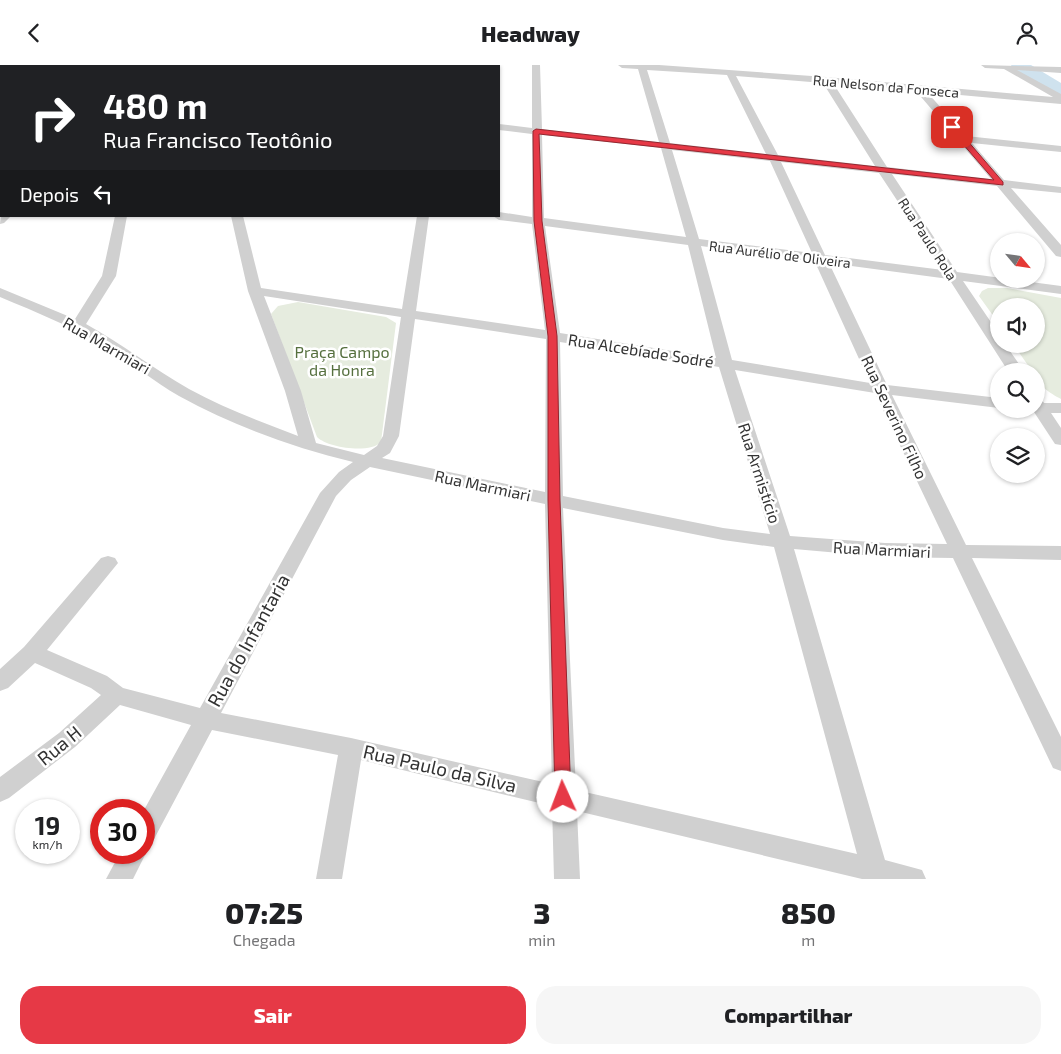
<!DOCTYPE html>
<html lang="pt">
<meta charset="utf-8">
<style>
:root{--surface:#fff;--page:#f6f6f6;--text:#202124;--muted:#757577;--accent:#e63946}
body{margin:0;font-family:"Exo 2",sans-serif;background:var(--page);color:var(--text);height:100vh;display:flex;flex-direction:column;font-size:19px;white-space:nowrap}
*{box-sizing:border-box;margin:0}
p{font-size:16px;color:var(--muted)}
.icon{flex:none;width:28px;height:28px;fill:none;stroke:currentColor;stroke-width:2;stroke-linecap:round;stroke-linejoin:round}
.map{position:relative;height:814px;overflow:hidden}
.details{display:flex;flex-direction:column;background:var(--surface);flex:1}
.details>*{flex:none}
.hud{position:absolute;left:0px;top:0px;width:500px;height:152px;box-shadow:0 1px 4px #0004;background:#202124;color:#fff;overflow:hidden}
.needle{width:32px;rotate:119deg}
.fabs{position:absolute;left:990px;top:168px;display:grid;gap:10px}
.fabs a{display:grid;place-items:center;width:55px;height:55px;border-radius:50%;background:var(--surface);box-shadow:0 1px 4px #0004;font-size:25px}
.speed{position:absolute;left:15px;top:734px;display:flex;gap:10px;font-size:25px;font-weight:700;text-align:center}
.speed>*{display:grid;place-content:center;width:65px;height:65px;border-radius:50%;background:var(--surface);box-shadow:0 1px 4px #0004;line-height:1}
.speed small{font-size:12px;font-weight:400}
.speed .limit{border:8px solid #d22;background:#fff;color:#111}
.pin{position:absolute;display:grid;place-items:center;width:42px;height:42px;color:#fff;margin:-21px;border-radius:10px;box-shadow:0 2px 8px #0006}
.me{position:absolute;width:55px;margin:-28px;rotate:358deg;stroke-linejoin:round;filter:drop-shadow(0 0 4px #0008)}
.turn{display:flex;align-items:center;gap:18px;height:105px;padding:0 20px;font-size:22px}
.turn .icon{width:65px;height:65px;stroke-width:2.5}
.turn b{display:block;font-size:35px;line-height:42px}
.then{display:flex;align-items:center;height:48px;padding:0 20px;background:#0003;gap:10px;font-size:19px}
.eta{display:flex;justify-content:space-evenly;align-items:center;height:85px;text-align:center}
.eta b{font-size:30px;font-weight:800;line-height:35px}
.button{display:flex;gap:10px;margin-top:auto;padding:10px 20px}
.button a{flex:1;height:58px;border-radius:20px;background:var(--accent);color:#fff;font-size:20px;font-weight:800;line-height:58px;text-align:center}
.button a+a{background:var(--page);color:var(--text)}
header{display:flex;justify-content:space-between;align-items:center;height:65px;padding:0 20px;background:var(--surface);font-size:22px;font-weight:800}
.map>svg:first-child{display:block}
.green{fill:#e6ecdf}
.lines{fill:none;stroke-linecap:round;stroke-linejoin:round}
.river{fill:#cfe2ee;fill-rule:evenodd}
.street{fill:#d0d0d0;fill-rule:evenodd}
.route{fill:#e63946;stroke:#96252e}
.labels{text-anchor:middle;dominant-baseline:central;stroke-width:5;stroke-linejoin:round;paint-order:stroke}
.far-street-label{font-size:14px;fill:#333;stroke:#fff}
.street-label{font-size:16px;fill:#333;stroke:#fff}
.park-label{font-size:16px;fill:#56703f;stroke:#fff}
.near-street-label{font-size:19px;fill:#333;stroke:#fff}
</style>
<header><svg class="icon" aria-label="back" viewBox="0 0 24 24"><path d="M15 5l-7 7 7 7"/></svg>Headway<svg class="icon" aria-label="person" viewBox="0 0 24 24"><circle cx="12" cy="8" r="4"/><path d="M4 21q1-7 8-7t8 7"/></svg></header>
<div class="map">
<svg width="1061" height="814" viewBox="0 0 1061 814">
<rect width="100%" height="100%" fill="#fff"/>
<g class="green">
<path d="M988,223H1007L1061,233V334C1050,328 1036,320 1036,306H1032L1013,279H1036V241H999V259L979,231L982,226Z"/>
<path d="M298,237L386,252L396,258L381,377C370,389 328,383 317,372L271,249L278,241Z"/>
</g>
<g class="lines">
<path class="river" d="M1011,0H1031L1061,18V31L1055,30L1013,4Z"/>
<g class="street">
<path d="M99,0H108L109,1H99Z"/>
<path d="M139,0H147L148,1H139Z"/>
<path d="M186,0H194L195,1H186Z"/>
<path d="M235,0H255L256,1H235Z"/>
<path d="M532,0H540L542,64L659,77L638,4L622,3L618,0H659L826,12L1053,32L1004,4L985,3L981,0L1061,2V8L1017,5L1061,29V39L927,27L966,71L1061,81V87L972,78L1004,115L1061,122V128L1011,123L1061,180V192L1056,191L997,121L892,109L957,207L1061,221V229L963,216L999,269V279H1005L1024,306H1008L949,214L829,198L887,320L999,333V343L892,330L966,480L1061,481V495L972,493L1061,672V706L1053,703L953,493L885,492L794,484L885,795L922,805L926,814H862L577,746L580,814H554L552,741L361,695L342,814H316L338,690L212,665L153,776L144,779V745L191,660L120,640L75,682L9,733L0,737V712L59,668L101,630L91,623L35,598L8,623L0,626V604L24,582L101,493L108,491L115,493L118,498L47,585L107,611L123,623L200,643L320,428L339,407L353,397C292,382 234,361 179,331C154,317 131,297 106,282C73,262 36,247 0,232V223L75,254L102,211L115,151H127L116,211L86,259C122,279 154,304 189,324C224,343 261,357 298,371L285,326L248,226L231,151H243L261,223L402,244L417,151H429L416,246L545,265L532,159L499,155L493,151H499V147L532,152V69L499,65V59L532,63ZM647,5L727,10L766,89L670,78ZM736,11L823,18L875,101L778,90ZM833,18L916,26L991,114L887,102ZM542,70L661,83L686,172L544,153ZM672,85L770,96L812,188L699,174ZM781,97L879,108L943,205L825,190ZM545,161L688,180L716,293L560,268ZM701,181L815,197L870,318L732,295ZM264,231L401,252L383,371L377,381L364,390L316,378L301,326ZM415,254L546,274L545,427L382,393L390,388L399,371ZM560,277L719,302L770,469L723,463L563,431ZM735,305L875,328L947,479L885,478L790,471ZM370,402L545,439L552,719L351,673L221,648L336,431L351,415ZM563,443L723,475L774,482L857,789L576,725Z"/>
<rect x="0" y="111" width="1" height="7"/>
<path d="M1,148V151H11L4,158L0,159Z"/>
<path d="M1036,333L1042,335L1044,338H1061V348H1051L1061,363V380L1055,379L1034,347L1028,344H1036Z"/>
<path d="M144,784L146,788L133,814H106L120,788H144Z"/>
</g>
</g>
<path class="route" d="M949,60H954L1003,117V120L539,69L542,156L557,271L560,435L571,732L568,737L563,739L557,737L555,732L548,435V271L534,156L533,66L536,64L994,115L949,63Z"/>
<g class="labels">
<g class="far-street-label">
<text transform="translate(886 21) rotate(5)">Rua Nelson da Fonseca</text>
<text transform="translate(928 174) rotate(57)">Rua Paulo Rola</text>
<text transform="translate(780 189) rotate(7)">Rua Aurélio de Oliveira</text>
</g>
<g class="street-label">
<text transform="translate(107 280) rotate(30)">Rua Marmiari</text>
<text transform="translate(641 285) rotate(9)">Rua Alcebíade Sodré</text>
<text transform="translate(895 352) rotate(65)">Rua Severino Filho</text>
<text transform="translate(760 408) rotate(72)">Rua Armistício</text>
<text transform="translate(483 420) rotate(12)">Rua Marmiari</text>
<text transform="translate(882 484) rotate(3)">Rua Marmiari</text>
</g>
<g class="park-label">
<text x="342" y="286">Praça Campo<tspan x="342" dy="18">da Honra</tspan></text>
</g>
<g class="near-street-label">
<text transform="translate(248 575) rotate(-61)">Rua do Infantaria</text>
<text transform="translate(59 680) rotate(-39)">Rua H</text>
<text transform="translate(440 703) rotate(13)">Rua Paulo da Silva</text>
</g>
</g>
</svg>
<div class="fabs">
<a><svg class="needle" viewBox="-14 -14 28 28"><path d="M0-13l5 13h-10z" fill="#e53935"/><path d="M0 13l5-13h-10z" fill="#757577"/></svg></a>
<a><svg class="icon" aria-label="sound" viewBox="0 0 24 24"><path d="M4 9h4l5-4v14l-5-4H4zM17 9q2 3 0 6"/></svg></a>
<a><svg class="icon" aria-label="search" viewBox="0 0 24 24"><circle cx="10" cy="10" r="6"/><path d="M15 15l6 6"/></svg></a>
<a><svg class="icon" aria-label="layers" viewBox="0 0 24 24"><path d="M12 4l9 5-9 5-9-5zM3 14l9 5 9-5"/></svg></a>
</div>
<div class="speed"><div>19<small>km/h</small></div><div class="limit">30</div></div>
<div class="pin" style="left:952px;top:62px;background:#d93025"><svg class="icon" aria-label="arrive" viewBox="0 0 24 24"><path d="M6 21V4h12l-3 4 3 4H6"/></svg></div>
<svg class="me" style="left:563px;top:732px" viewBox="-20 -20 40 40"><circle r="19" fill="#fff"/><path d="M0-13L10 11 0 6-10 11z" fill="#e63946"/></svg>
<div class="hud">
<div class="turn"><svg class="icon" aria-label="right" viewBox="0 0 24 24"><path d="M7 20v-9h11M14 6l5 5-5 5"/></svg><div><b>480 m</b>Rua Francisco Teotônio</div></div>
<div class="then">Depois<svg class="icon" aria-label="left" viewBox="0 0 24 24"><path d="M17 20v-9H6M10 6l-5 5 5 5"/></svg></div>
</div>
</div>
<section class="details">
<div class="eta">
<div><b>07:25</b><p>Chegada</p></div>
<div><b>3</b><p>min</p></div>
<div><b>850</b><p>m</p></div>
</div>
<div class="button"><a>Sair</a><a>Compartilhar</a></div>
</section>
